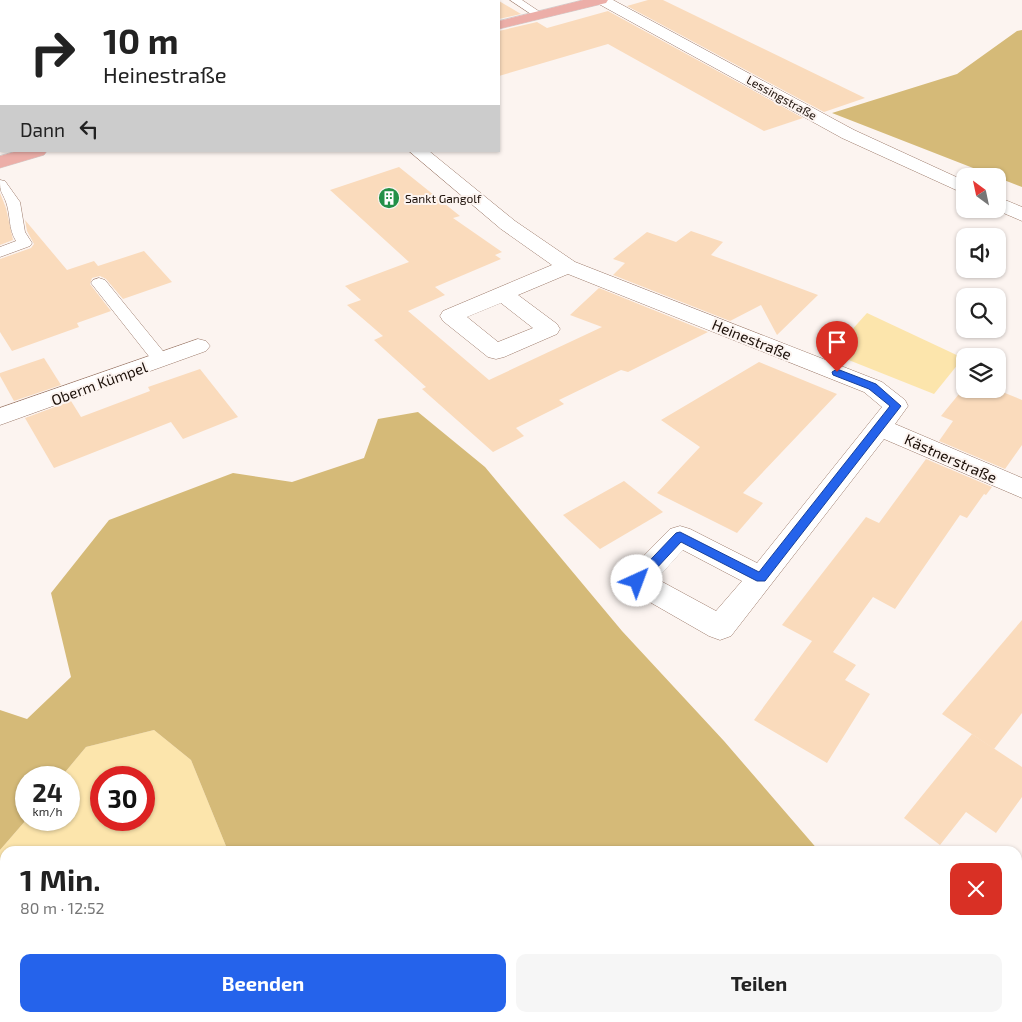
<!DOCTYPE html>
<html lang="de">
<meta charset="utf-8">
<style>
:root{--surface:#fff;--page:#f6f6f6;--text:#222;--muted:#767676;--accent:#2563eb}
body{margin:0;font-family:"Exo 2",sans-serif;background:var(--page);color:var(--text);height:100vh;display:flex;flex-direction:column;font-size:19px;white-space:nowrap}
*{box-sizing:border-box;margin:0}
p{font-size:16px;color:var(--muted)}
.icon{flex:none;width:28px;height:28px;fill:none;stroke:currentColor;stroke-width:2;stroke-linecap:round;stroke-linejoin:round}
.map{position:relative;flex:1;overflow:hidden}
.panel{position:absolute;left:0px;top:846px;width:1022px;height:176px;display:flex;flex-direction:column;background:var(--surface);border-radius:15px 15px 0 0;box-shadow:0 1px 4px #0004}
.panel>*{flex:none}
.hud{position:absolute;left:0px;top:0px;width:500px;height:152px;box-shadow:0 1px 4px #0004;background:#fff;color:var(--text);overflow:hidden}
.needle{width:32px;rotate:327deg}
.fabs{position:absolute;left:956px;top:168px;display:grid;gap:10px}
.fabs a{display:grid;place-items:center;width:50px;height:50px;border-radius:10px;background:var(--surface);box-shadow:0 1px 4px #0004;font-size:25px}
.speed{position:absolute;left:15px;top:766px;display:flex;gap:10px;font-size:25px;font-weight:700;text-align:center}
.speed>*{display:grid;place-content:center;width:65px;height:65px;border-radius:50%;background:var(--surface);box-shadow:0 1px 4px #0004;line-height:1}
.speed small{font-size:12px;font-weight:400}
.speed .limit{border:8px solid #d22;background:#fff;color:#111}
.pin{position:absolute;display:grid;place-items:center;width:42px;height:42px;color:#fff;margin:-51px -21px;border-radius:50% 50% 50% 0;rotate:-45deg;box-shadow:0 0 5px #0007}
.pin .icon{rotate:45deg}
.me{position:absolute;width:55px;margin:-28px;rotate:43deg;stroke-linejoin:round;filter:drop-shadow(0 0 4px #0008)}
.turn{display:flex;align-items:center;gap:18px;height:105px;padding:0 20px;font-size:22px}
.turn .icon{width:65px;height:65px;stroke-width:2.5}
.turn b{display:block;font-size:35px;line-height:42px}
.then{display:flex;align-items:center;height:48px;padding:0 20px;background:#0003;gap:10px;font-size:19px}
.round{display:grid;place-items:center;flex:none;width:52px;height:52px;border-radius:10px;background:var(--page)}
.headline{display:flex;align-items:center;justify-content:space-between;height:85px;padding:0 20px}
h1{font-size:30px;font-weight:700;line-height:38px}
.primary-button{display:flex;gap:10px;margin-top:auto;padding:10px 20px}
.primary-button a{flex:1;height:58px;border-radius:10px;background:var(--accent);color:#fff;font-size:20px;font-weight:700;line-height:58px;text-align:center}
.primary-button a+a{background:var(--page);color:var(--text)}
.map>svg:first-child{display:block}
.green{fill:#fce5ac;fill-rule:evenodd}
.forest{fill:#d5ba78}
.building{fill:#fadbbc}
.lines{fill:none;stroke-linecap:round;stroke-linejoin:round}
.lane-casing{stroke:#9c7a6a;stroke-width:1}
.street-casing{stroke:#9c7a6a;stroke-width:1}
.primary-casing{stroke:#d2cfce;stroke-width:1}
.lane{fill:#fff;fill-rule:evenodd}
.street{fill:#fff;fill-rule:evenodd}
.primary{fill:#ecaea8;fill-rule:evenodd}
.route{fill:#2563eb;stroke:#184099}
.labels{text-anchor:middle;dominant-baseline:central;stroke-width:4;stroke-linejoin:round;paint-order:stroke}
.far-street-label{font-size:12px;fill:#1c1009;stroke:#fcf4f0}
.far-poi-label{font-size:12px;fill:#1c1009;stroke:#fcf4f0;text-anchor:start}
.street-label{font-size:15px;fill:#1c1009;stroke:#fcf4f0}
</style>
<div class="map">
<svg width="1022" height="1022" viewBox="0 0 1022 1022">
<rect width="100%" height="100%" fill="#fcf4f0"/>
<g class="green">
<path d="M867,313L963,358L934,394L831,353Z"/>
<path d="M154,730L191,760L228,851H5V1018H191L190,1022H0V850L26,820H69V778L61,777L86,747ZM101,778H144V820H101Z"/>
</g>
<g class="forest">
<path d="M1022,30V187L832,113L957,74L1017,31Z"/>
<path d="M418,412L485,467L622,631L724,741L819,851H228L191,760L154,730L86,747L61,777L26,778V820L0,850V710L27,719L71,677L51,593L109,520L233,473L292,482L364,458L378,419Z"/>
<path d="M191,1018H970L973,1022H190Z"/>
</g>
<g class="building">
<path d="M648,0H663L865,98L824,112L627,6Z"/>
<path d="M499,1L521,14L499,19Z"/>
<path d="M608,11L803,118L764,131L608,44L499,76V31L537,22L547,28Z"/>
<path d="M399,167L460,216L453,218L502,252L495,255L501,259L435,287L445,295L408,311L489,380L602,327L570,315L599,288L708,332L628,372L621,370L559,400L564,404L516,428L524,436L493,452L422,389L426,387L374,340L383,336L347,305L361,300L345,286L409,262L330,190Z"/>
<path d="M0,193L6,208L13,240L0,245Z"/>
<path d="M25,220L67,270L94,261L98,266L144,251L172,282L123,299L106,279L100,276L92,278L90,284L111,311L77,323L79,327L12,351L0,332V259L31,248L34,244L27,231Z"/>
<path d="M691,231L723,242L711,255L818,295L777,335L761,305L730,321L613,275L625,263L613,259L647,232L676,242Z"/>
<path d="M44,358L61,385L14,401L0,376V373Z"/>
<path d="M759,362L837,394L743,493L763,503L737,533L657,493L700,447L661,420Z"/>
<path d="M200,369L238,417L183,439L171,422L54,468L25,418L71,401L81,417L150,391L148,387Z"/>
<path d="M963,389H995L1022,400V445L1005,469L939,441L953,421L941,416Z"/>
<path d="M926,459L992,487L986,495L984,494L967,518L960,515L895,609L873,597L833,652L856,665L845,680L870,694L827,763L754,720L812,641L782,625L866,517L879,523Z"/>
<path d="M624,481L663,512L600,549L563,515Z"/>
<path d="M1022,620V713L994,749L942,714Z"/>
<path d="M972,734L1022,767V797L996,833L966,812L940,845L904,818Z"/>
</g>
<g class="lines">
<g class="lane-casing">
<g id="lane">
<path d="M136,0H146L147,1H137Z"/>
<path d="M510,0H522L543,14L542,16H534Z"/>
<rect x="0" y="55" width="1" height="6"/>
<path d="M0,180L5,181L20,202L25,232L32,243L30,246L0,257V247L16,241C8,228 11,216 6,202C2,191 0,194 0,180Z"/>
<path d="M99,278L105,280L167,356L170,360L167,364L161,365L155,364L91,283L93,280Z"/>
</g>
</g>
<g class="street-casing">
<g id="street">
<path d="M595,0H613L854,130L965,181V194L842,138L597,3Z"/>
<path d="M409,151H429L515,221L575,262L882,382L905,400L908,406L895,424L1022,478V498L884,439L731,636L720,640L709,636L627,589L622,581L627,573L670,529L680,526L690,529L757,563L882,407L864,392L568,274L518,295L557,324L560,329L557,334L504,357L496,359L488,357L443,321L440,316L443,311L552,265L501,229ZM501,303L533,328L498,342L467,317ZM683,550L742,581L716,611L657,579Z"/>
<path d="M998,197L1022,207V221L994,209H998Z"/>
<path d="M198,339L206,341L210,346L206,351L0,425V408Z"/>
</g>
</g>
<g class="primary-casing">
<g id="primary">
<path d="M583,0H608L606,3L499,29V21Z"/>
<path d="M17,151H47L44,155L0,168V156Z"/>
</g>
</g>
<use href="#lane" class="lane"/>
<use href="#street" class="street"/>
<use href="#primary" class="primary"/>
</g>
<path class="route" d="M837,369L876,384L901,406L765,581H757L681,542L641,585H633L631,581L633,578L676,533L680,532L759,572L890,406L869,389L833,375L832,372Z"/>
<defs>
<g id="building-disc" transform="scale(1.125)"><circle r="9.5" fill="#239048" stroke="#fcf4f0"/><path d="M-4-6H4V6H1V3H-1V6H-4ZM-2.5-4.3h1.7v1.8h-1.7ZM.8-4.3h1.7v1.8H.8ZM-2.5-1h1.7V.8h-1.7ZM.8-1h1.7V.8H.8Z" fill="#fff"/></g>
</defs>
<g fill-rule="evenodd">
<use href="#building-disc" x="389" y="198"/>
</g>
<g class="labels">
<g class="far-street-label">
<text transform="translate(782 97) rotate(29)">Lessingstraße</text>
</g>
<g class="far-poi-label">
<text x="405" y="198">Sankt Gangolf</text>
</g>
<g class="street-label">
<text transform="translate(752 339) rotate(22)">Heinestraße</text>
<text transform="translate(99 383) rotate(-20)">Oberm Kümpel</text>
<text transform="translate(951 458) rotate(24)">Kästnerstraße</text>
</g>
</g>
</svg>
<div class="fabs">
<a><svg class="needle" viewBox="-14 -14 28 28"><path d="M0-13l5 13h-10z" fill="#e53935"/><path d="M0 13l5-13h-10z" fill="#767676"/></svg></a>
<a><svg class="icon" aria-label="sound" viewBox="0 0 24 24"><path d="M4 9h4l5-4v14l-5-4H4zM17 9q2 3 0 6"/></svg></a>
<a><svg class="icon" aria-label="search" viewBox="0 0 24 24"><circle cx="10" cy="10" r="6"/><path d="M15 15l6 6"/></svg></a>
<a><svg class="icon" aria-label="layers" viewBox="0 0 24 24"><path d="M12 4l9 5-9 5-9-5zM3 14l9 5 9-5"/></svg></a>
</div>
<div class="speed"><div>24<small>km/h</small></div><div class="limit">30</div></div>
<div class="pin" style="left:837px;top:372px;background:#d93025"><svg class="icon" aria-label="arrive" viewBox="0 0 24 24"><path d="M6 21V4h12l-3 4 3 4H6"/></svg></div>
<svg class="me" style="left:637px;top:581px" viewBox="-20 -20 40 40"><circle r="19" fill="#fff"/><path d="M0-13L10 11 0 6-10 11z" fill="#2563eb"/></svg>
<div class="hud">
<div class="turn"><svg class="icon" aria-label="right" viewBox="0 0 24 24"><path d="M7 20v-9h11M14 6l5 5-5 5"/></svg><div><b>10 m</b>Heinestraße</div></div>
<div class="then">Dann<svg class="icon" aria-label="left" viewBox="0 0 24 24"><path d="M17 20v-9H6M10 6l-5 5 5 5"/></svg></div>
</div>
<section class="panel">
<div class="headline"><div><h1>1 Min.</h1><p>80 m · 12:52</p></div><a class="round" style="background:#d93025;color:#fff"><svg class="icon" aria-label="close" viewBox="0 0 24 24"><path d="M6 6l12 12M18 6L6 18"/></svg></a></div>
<div class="primary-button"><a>Beenden</a><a>Teilen</a></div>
</section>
</div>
